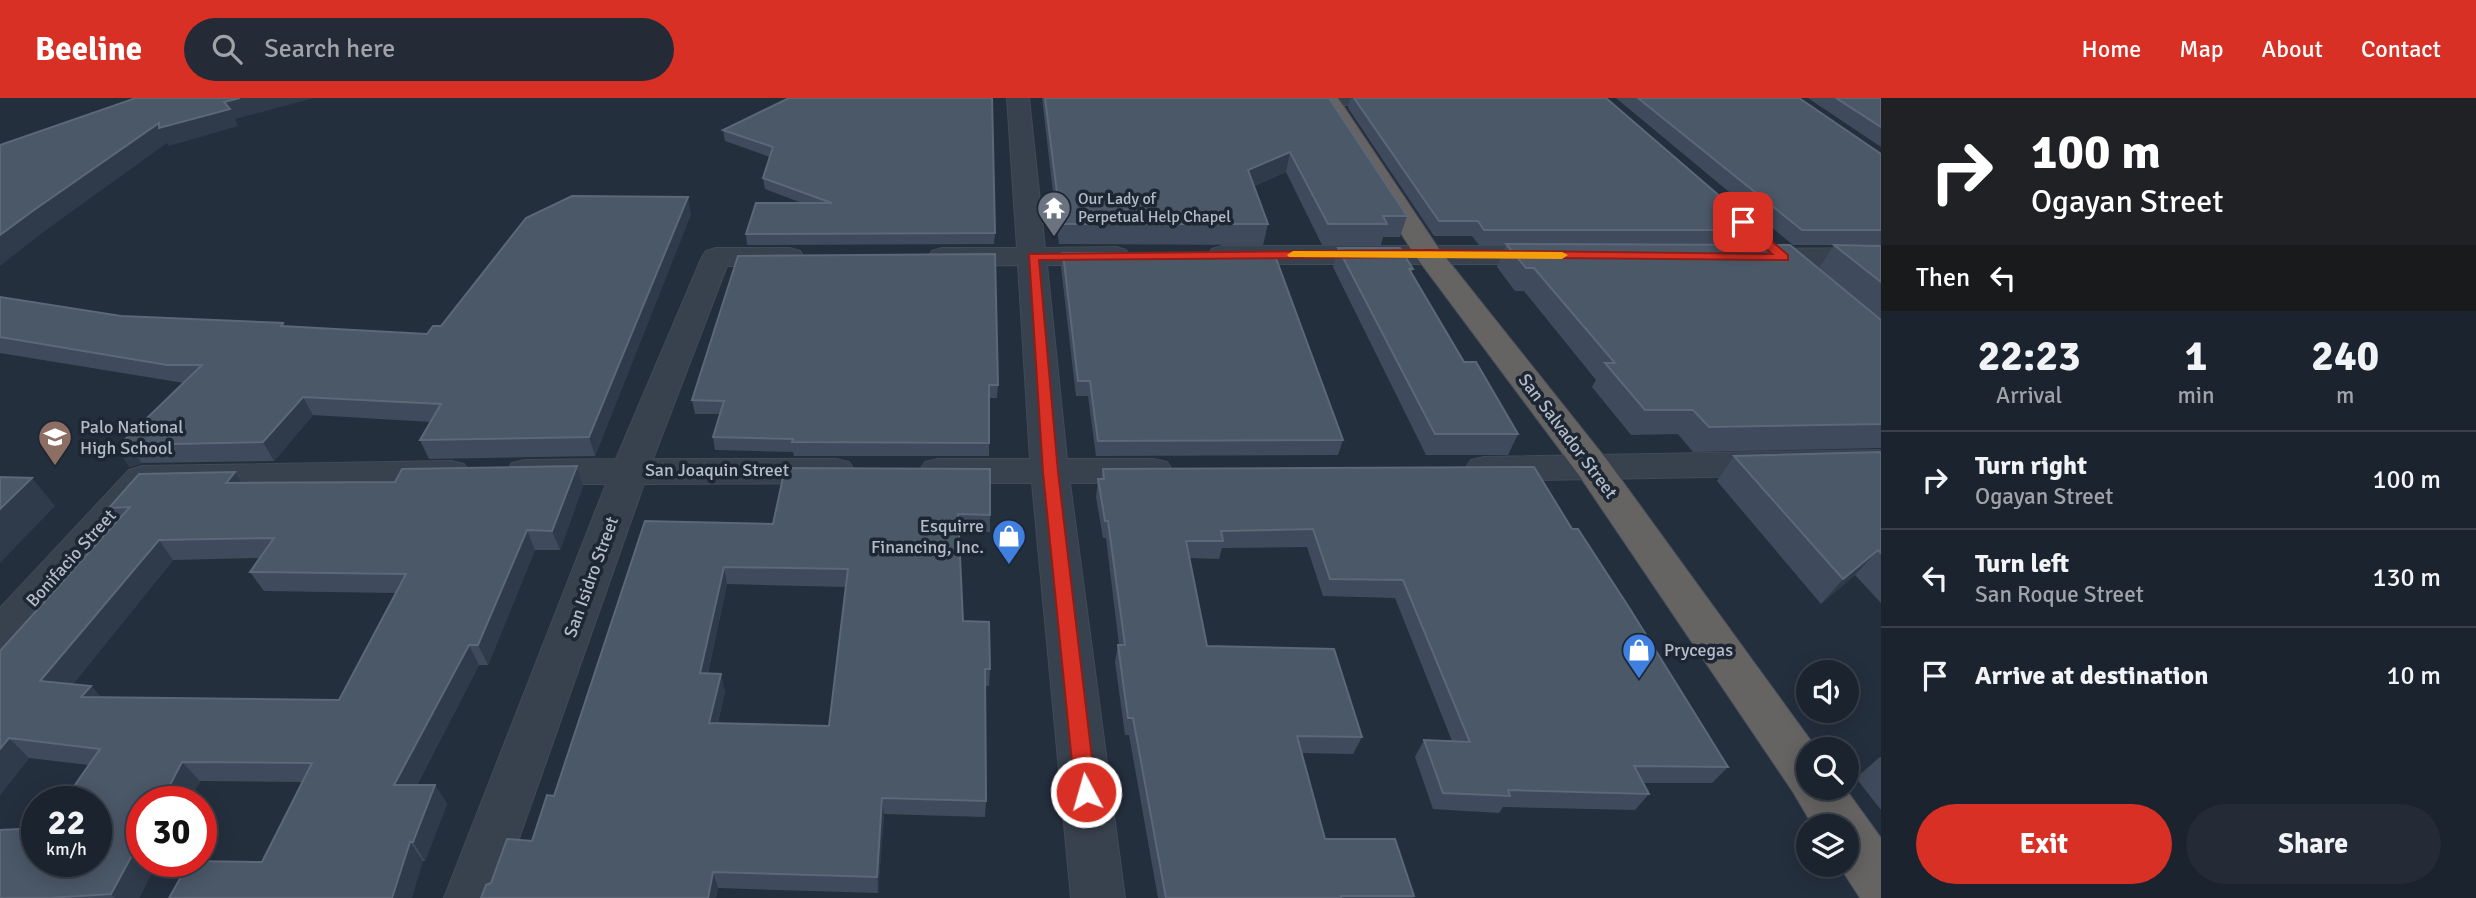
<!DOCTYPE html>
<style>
:root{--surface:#1b232e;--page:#242b36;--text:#f1f3f6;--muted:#a0a4aa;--line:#39404a;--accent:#d93025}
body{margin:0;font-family:Signika,sans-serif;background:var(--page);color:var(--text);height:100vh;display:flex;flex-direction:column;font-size:26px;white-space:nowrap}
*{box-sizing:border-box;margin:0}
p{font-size:23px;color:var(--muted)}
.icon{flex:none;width:38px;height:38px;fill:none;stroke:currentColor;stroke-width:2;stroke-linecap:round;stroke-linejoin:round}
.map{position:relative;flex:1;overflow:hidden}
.side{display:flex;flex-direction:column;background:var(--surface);width:595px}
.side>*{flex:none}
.banner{background:#202124;color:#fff;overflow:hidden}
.buttons{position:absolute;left:1796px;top:562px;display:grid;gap:14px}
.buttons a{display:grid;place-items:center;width:63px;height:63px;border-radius:50%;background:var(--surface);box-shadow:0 4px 18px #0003,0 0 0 2px var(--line);font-size:35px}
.speed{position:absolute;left:21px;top:688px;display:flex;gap:14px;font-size:35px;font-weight:700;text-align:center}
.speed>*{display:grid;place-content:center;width:91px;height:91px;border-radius:50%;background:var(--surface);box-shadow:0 4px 18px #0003,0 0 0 2px var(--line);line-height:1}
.speed small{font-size:18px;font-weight:400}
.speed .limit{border:10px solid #d22;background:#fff;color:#111}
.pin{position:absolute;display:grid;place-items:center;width:60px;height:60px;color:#fff;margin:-30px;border-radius:14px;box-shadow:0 4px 10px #0006}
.me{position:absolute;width:77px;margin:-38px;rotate:354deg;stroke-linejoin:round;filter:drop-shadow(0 0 5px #0008)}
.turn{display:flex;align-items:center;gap:24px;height:147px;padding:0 35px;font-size:32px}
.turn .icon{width:91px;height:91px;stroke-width:2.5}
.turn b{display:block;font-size:49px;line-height:60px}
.then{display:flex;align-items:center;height:66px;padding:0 35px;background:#0003;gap:14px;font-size:26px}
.eta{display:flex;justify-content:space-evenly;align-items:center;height:119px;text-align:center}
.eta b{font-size:42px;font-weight:700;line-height:49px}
.button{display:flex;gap:14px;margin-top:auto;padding:14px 35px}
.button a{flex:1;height:80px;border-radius:42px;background:var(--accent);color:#fff;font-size:28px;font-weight:700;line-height:80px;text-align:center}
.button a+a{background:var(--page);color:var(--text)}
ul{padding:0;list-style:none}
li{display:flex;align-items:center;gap:21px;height:98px;padding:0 35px;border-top:2px solid var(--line)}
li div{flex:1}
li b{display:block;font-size:26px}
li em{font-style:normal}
header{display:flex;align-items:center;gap:42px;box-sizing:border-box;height:98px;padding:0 35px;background:var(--accent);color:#fff}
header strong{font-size:33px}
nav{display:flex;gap:38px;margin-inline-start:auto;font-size:24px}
.search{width:490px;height:63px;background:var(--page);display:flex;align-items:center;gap:18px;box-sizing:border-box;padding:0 24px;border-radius:38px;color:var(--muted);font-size:26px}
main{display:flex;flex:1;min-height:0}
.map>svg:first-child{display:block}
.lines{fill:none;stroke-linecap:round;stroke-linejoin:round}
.minor-casing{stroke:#414a57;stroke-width:2}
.trunk-casing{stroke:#434c59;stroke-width:2}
.minor{fill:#38414e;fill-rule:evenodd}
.trunk{fill:#656462;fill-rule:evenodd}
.wall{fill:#3f4b5c;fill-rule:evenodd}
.shaded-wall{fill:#2f3b4b}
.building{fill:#4b5868;stroke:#5c6777;stroke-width:2;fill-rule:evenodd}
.route{fill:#d93025;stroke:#8d1f18;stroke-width:2}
.slow{fill:#f59e0b}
.labels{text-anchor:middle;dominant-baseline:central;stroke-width:7;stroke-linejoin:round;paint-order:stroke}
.far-poi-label{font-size:16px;fill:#b4bcc9;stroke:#1d2633;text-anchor:start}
.poi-label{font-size:18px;fill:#b4bcc9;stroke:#1d2633;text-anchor:start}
.street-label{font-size:18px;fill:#b4bcc9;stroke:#1d2633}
</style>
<header>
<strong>Beeline</strong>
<div class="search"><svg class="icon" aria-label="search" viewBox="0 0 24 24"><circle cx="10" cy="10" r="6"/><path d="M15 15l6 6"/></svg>Search here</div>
<nav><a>Home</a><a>Map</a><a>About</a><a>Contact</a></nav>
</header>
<main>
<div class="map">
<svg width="1881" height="800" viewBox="0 0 1881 800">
<rect width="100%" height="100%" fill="#242f3e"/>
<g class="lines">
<g class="minor-casing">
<g id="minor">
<path d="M1007,0H1029L1045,150L1116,149L1126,152L1130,158L1126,164L1116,167H1047L1067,361H1154L1167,364L1173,373L1167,382L1154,385H1070L1125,800H1071L1032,385H938L925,382L919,373L925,364L938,361H1030L1018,167L942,168L932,165L928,159L932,153L942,150H1017Z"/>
<path d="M1316,0H1413L1410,5L1402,7H1327L1319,5Z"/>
<path d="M1222,148H1553L1563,151L1567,157L1563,163L1553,166H1222L1212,163L1208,157L1212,151Z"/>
<path d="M716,150H790L800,153L804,159L800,165L790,168H727L653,361H836L849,364L855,373L849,382L836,385L644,386L498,800H444L606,386H525L512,383L506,374L512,365L525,362L616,361L702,159L706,153Z"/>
<path d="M1881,150V168L1754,169L1744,166L1740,160L1744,154L1754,151Z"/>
<path d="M1881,352V376L1484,383L1471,380L1465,371L1471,362L1484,359Z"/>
<path d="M451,363L464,366L470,375L464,384L451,387L152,393L16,551L0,556V510L129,372L142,368Z"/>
</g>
</g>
<g class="trunk-casing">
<path id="trunk" d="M1316,0H1338L1439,151L1607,362L1817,651H1808V690H1845L1881,740V800H1860L1838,766H1846V728H1813L1793,694L1581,380L1414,156Z"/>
</g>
<use href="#minor" class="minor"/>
<use href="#trunk" class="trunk"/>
</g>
<g class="wall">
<path d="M790,0L995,135L994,146L747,147L746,136L802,105L765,91L763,80L770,59L725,43L723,32Z"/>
<path d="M1042,0H1329L1407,118L1400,139H1383L1381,147H1322L1286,74L1254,88L1268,126L1263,147L1059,146Z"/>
<path d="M1350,0H1606L1759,132L1750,147L1881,222V350L1693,354L1678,336L1631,337L1592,289L1596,282L1524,193H1515L1497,169L1506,147H1479L1472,138H1434L1348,10Z"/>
<path d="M1616,0H1799L1881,56V222L1819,170L1834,147H1793Z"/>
<path d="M1808,0H1881V49Z"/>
<path d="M691,116L595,358L429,361L420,342L431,324L313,317L274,363L142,365L130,369L116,350L184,285L0,255V199L121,218L283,225L285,228L427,236Z"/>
<path d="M1338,150L1413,171L1411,175L1464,264L1518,336L1508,357H1426L1333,169Z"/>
<path d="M1063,155L1343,342L1338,357L1096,358L1088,298H1076L1061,169Z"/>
<path d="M738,158L998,287L997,300H989V358H794L793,354L715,352L713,339L720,316H695L692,302Z"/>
<path d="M1881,354V505L1855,477L1821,506L1717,383L1734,358Z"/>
<path d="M577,368L583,388L560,452H535L488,567H479L417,687H435L447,706L425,763L262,764L302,684L200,683L189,704H142V763H158L139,800H0L37,763L89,667L29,660L0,697V553L119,422L109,410L242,385L395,384ZM260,460L250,474L264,493L396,495L339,602L102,600L91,588L73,586L173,462Z"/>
<path d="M785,370L990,417V434H959L963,523L990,571L989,588H985L986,703L985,719L884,716L878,795L718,790L716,800H481L491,785L532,743L554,698L645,423L773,426ZM727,486L846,489L829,628L718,625L725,593L708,575Z"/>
<path d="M1103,371L1572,431L1728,669L1712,685H1643L1649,696L1635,712L1503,709L1499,715L1433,711L1415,659L1424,642L1452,643L1395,500L1323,498L1307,449L1222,450L1219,461L1189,460L1207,548L1362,639L1353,656L1301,655L1325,741L1414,798L1412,800H1158L1129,637H1125L1115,564L1118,547H1119L1106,440H1103L1096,399L1098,381H1101Z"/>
<path d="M1880,659H1881V712L1856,680Z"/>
</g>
<g class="shaded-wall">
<path d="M240,0H314L235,21L238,28L169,48L167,45L46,132L0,168V137L34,112L159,25Z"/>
<path d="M1290,54L1286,74L1244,92L1248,72Z"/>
<path d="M688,99L691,116L595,358L589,339Z"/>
<path d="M303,299L313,317L274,363L263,344Z"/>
<path d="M129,347L142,365L130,369L116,350Z"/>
<path d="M577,368L583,388L560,452L552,433Z"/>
<path d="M235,374L247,394L226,385Z"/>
<path d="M32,380L55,408L0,465V411Z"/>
<path d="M527,432L535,452L488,567L478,547Z"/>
<path d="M159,442L173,462L59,603L40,583Z"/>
<path d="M1878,452L1855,477L1821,506L1843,481Z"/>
<path d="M724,469L727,486L704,592L700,575Z"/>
<path d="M469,547L479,567L407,706L394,687Z"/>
<path d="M721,576L725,593L714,642L709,625Z"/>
<path d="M91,588L109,607L81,599Z"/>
<path d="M9,640L29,660L0,697V651Z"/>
<path d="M182,664L200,683L189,704H161Z"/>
<path d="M435,687L447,706L425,763L413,744Z"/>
<path d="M882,700L884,716L878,795L877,779Z"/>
<path d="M142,739V763H158L139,800H115L111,796Z"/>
<path d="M410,744L423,763L412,800H392Z"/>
<path d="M713,774L718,790L716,800H708Z"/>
</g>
<g class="building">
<path d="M136,0H240L224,4L230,11L159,30V25L34,112L0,137V47Z"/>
<path d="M789,0H992L995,135L746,136L756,105H832L763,80L773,49L723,32Z"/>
<path d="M1045,0H1329L1407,118H1383L1387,126H1328L1290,54L1248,72L1268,126H1061Z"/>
<path d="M1354,0H1606L1759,132H1484L1478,123H1439Z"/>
<path d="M1638,0H1799L1881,56V132H1802Z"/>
<path d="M1836,0H1881V29Z"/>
<path d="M572,98L688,99L589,339L420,342L441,306L303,299L263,344L129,347L116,350L202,267H167L0,239V199L121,218L283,225L281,228L427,236L433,228H441L526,120Z"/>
<path d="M1506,146L1790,147L1881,222V326L1709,329L1693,312H1645L1605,265H1615L1534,170H1526Z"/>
<path d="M1834,147L1881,148V184Z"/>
<path d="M1338,150H1400L1413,171H1409L1464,264H1476L1518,336H1435Z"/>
<path d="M1063,155H1274L1343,342L1098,343L1090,283H1078Z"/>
<path d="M995,156L998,287H989V345L792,344L793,341L713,339L724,303L692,302L738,158Z"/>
<path d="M1881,354V455L1878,452L1843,481L1734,358Z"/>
<path d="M577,368L552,433L527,432L478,547H469L394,687H435L413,744H410L392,800H169L190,763L262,764L312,665L182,664L161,704H142V739L111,796L48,800H0V732L37,730V763H96V704H63L100,651L9,640L0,651V553L130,409L109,410L139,376L235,374L226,385L395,384L402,371ZM274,440L250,474L406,476L339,602L81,599L91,588L40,583L159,442Z"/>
<path d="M1534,369L1572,431H1578L1630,511L1728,669L1634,668L1649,696L1508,692L1510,698L1443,695L1424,642L1470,644L1403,482L1330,481L1313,431L1221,433L1223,443H1186L1207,548L1334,551L1362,639L1297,638L1325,741H1395L1414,798H1341V800H1166L1133,620H1128L1118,547H1125L1108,423H1105L1098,381H1104L1103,371Z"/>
<path d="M785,370L990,371V417L958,416L963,523L989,524L990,571H985L986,703L882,700L877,779L713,774L708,800H481L486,787L491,785L507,741L532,743L547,697L554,698L645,423L773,426ZM724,469L848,471L829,628L709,625L721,576L700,575Z"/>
<path d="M0,379L32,380L0,411Z"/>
</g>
<path class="route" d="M1739,122H1747L1788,157V162L1429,159L1039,162L1058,374L1096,694L1093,700L1086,703L1079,700L1075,694L1043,374L1029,156L1429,152L1772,156L1739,127Z"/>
<path class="slow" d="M1293,153L1562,154L1568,157L1562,161L1289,159L1287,157Z"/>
<defs>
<g id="temple-pin" transform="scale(1.75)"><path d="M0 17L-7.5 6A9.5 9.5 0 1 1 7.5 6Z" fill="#6b7280" stroke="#1d2633"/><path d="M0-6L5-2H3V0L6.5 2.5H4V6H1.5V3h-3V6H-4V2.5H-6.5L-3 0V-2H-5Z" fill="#fff"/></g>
<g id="school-pin" transform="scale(1.75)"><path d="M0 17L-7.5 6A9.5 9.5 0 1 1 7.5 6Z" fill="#8d6e63" stroke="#1d2633"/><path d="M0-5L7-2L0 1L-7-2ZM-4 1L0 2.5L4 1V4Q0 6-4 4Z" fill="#fff"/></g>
<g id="shop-pin" transform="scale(1.75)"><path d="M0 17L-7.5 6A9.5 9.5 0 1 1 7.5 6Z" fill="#3f7fe0" stroke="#1d2633"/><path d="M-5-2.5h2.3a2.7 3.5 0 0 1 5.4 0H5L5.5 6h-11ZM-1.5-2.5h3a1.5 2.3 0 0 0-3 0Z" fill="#fff"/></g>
</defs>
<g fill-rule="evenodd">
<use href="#temple-pin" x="1054" y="110"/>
<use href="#school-pin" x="55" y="339"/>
<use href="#shop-pin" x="1009" y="438"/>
<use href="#shop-pin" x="1639" y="552"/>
</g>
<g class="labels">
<g class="far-poi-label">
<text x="1078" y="101">Our Lady of<tspan x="1078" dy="18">Perpetual Help Chapel</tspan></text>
</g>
<g class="poi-label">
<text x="80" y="329">Palo National<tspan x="80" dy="21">High School</tspan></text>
<text x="984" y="428" text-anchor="end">Esquirre<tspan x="984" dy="21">Financing, Inc.</tspan></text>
<text x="1664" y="552">Prycegas</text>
</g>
<g class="street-label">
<text transform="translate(1568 338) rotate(53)">San Salvador Street</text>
<text x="717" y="372">San Joaquin Street</text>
<text transform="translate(71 460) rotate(-48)">Bonifacio Street</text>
<text transform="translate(591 479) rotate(-70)">San Isidro Street</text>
</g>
</g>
</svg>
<div class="buttons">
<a><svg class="icon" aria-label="sound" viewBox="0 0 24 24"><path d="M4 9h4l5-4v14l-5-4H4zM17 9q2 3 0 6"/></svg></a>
<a><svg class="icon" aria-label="search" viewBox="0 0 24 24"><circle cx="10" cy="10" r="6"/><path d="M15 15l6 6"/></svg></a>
<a><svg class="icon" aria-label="layers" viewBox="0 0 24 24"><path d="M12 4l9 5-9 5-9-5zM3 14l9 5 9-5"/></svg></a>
</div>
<div class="speed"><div>22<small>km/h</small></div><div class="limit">30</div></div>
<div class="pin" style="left:1743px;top:124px;background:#d93025"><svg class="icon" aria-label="arrive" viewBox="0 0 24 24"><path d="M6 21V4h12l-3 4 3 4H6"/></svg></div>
<svg class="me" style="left:1086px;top:694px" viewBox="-20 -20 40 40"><circle r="17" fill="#d93025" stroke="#fff" stroke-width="3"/><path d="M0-11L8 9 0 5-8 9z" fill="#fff"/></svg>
</div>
<section class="side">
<div class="banner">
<div class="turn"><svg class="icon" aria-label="right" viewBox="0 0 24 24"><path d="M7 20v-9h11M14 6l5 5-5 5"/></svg><div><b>100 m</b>Ogayan Street</div></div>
<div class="then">Then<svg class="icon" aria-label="left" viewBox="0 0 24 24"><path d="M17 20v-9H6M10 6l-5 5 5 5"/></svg></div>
</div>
<div class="eta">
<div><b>22:23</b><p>Arrival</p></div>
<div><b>1</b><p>min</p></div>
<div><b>240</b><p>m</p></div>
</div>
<ul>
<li><svg class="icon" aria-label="right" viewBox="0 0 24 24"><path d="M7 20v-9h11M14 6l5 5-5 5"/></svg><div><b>Turn right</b><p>Ogayan Street</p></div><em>100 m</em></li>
<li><svg class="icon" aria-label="left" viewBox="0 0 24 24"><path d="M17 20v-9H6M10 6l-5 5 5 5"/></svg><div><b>Turn left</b><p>San Roque Street</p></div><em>130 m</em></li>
<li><svg class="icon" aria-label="arrive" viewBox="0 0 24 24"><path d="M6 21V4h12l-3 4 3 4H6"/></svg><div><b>Arrive at destination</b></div><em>10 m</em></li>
</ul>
<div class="button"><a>Exit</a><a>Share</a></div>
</section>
</main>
